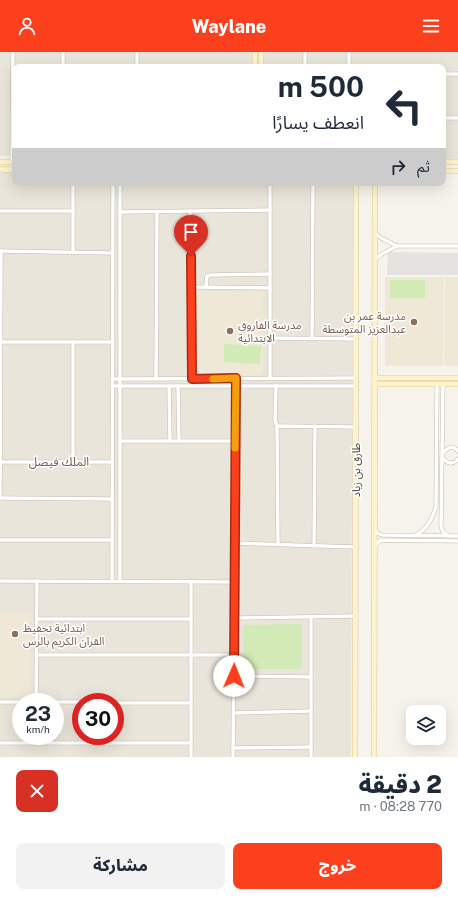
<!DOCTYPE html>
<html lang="ar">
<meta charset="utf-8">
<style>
:root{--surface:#fff;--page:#f2f2f3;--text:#1f2937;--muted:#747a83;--accent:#fc3f1d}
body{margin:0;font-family:"Public Sans","Noto Sans Arabic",sans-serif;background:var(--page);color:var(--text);direction:rtl;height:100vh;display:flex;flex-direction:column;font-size:15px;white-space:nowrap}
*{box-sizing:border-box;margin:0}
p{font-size:13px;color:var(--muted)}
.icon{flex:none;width:22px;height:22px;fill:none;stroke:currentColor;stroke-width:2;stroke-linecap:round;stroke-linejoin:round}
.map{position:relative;height:705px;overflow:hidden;direction:ltr}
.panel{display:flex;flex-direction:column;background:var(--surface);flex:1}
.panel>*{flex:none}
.top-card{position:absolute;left:12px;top:12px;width:434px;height:122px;border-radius:8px;box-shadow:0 4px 16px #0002;direction:rtl;background:#fff;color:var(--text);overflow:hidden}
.controls{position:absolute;left:406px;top:653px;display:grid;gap:8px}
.controls a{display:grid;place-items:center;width:40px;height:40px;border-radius:8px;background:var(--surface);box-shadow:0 4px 16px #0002;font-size:20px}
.speed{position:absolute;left:12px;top:641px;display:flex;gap:8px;font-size:20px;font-weight:700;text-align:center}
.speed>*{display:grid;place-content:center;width:52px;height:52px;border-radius:50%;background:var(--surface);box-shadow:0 4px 16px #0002;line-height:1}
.speed small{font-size:10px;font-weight:400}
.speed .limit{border:6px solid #d22;background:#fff;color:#111}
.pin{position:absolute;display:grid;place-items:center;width:34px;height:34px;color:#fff;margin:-41px -17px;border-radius:50% 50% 50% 0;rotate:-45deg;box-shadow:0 0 4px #0007}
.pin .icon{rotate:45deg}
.me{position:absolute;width:44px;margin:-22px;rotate:1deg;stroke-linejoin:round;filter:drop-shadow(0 0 3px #0008)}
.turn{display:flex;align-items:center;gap:14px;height:84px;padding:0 16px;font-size:18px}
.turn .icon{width:52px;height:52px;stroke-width:2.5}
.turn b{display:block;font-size:28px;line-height:34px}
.then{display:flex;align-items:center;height:38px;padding:0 16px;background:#0003;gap:8px;font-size:15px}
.round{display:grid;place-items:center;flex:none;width:42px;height:42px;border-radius:8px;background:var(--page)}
.headline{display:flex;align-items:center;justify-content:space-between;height:68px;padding:0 16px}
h1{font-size:24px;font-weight:800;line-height:30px}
.primary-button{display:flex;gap:8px;margin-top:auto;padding:8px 16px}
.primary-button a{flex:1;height:46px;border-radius:8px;background:var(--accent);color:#fff;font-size:16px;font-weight:800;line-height:46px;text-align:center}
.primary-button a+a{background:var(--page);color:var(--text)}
header{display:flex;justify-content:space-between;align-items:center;height:52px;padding:0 16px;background:var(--accent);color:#fff;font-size:18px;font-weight:800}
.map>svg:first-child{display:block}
.residential{fill:#eae5da;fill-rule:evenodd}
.education{fill:#efe8d6}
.green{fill:#d2eab5}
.parking{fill:#e5e3e0}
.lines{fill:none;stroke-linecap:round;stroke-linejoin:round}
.street-casing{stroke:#c2bbae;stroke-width:4.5}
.secondary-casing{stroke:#d6c79b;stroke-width:6}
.street{stroke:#fff;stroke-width:3.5}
.secondary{stroke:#fff3cd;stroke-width:5}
.route-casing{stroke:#a42913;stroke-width:10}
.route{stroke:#fc3f1d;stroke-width:7}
.slow{stroke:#f59e0b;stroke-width:7}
.education-dot{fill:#8d6e63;stroke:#fff;stroke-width:1.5}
.labels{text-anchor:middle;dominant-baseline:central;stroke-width:3;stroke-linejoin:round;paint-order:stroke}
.education-label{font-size:11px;fill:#785e54;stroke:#fff;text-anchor:start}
.street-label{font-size:11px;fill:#4b4439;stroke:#fff}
.neighbourhood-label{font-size:12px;fill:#6e6250;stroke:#fff}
</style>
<header><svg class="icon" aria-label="menu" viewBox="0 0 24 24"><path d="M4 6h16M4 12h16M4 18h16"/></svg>Waylane<svg class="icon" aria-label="person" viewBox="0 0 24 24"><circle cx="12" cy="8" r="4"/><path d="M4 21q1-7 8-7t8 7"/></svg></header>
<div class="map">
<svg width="458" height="705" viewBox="0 0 458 705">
<rect width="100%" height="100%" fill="#f6f3ec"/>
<g class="residential">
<path d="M0,0H458V107L443,108V15H15V103L0,104Z"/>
<path d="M0,120H15V131H353L351,705H0ZM21,650H55V684H21ZM81,650H115V684H81Z"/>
</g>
<g class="education">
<path d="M385,225H444L443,314H385Z"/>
<path d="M445,225H458V314H444Z"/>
<path d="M198,239L263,240V320L261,323H200L197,318Z"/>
<path d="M0,561H30V643L28,645H0Z"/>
</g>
<g class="green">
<rect x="390" y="228" width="35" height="18"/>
<path d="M224,292L261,294L260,312L224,310Z"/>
<path d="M302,572V617H244L243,573Z"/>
</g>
<path class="parking" d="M388,200L458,201V223H387Z"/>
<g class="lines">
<g class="street-casing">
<g id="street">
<path d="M305,0V15"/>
<path d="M349,0V15"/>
<path d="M63,15V0"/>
<path d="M137,15V0"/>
<path d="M443,22H458"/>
<path d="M443,66H458"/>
<path d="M12,110L13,0"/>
<path d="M0,159H73"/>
<path d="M190,159L193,327"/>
<path d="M120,160L270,158"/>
<path d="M397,194H458"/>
<path d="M0,199L112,201"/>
<path d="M73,201V131"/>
<path d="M375,207L382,202L397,194L381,186L375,181"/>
<path d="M191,235L270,236"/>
<path d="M206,235L207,224L211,223L270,222"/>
<path d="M270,286L356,287"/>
<path d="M312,286L313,131"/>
<path d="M1,290H112"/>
<path d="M270,326V131"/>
<path d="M112,327L356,326"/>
<path d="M156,327L157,160"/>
<path d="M443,332L441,474L443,480L449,484"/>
<path d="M112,334H356"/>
<path d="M169,334L170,389"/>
<path d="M178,334L179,389"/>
<path d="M276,334L275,368L277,374"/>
<path d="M120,389H235"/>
<path d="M444,400C448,394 454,394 458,399"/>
<path d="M443,406C447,412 453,413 458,407"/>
<path d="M0,410H112"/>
<path d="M73,410V290"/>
<path d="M0,446L1,199"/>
<path d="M0,446L111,447"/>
<path d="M375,476L377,481L382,483L458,484"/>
<path d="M414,484C427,478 432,467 436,455L437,332"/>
<path d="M0,488H112"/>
<path d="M235,491L355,495"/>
<path d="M278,492L277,374L356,375"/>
<path d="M314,494L315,374"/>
<path d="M375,496L377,491L381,488L458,489"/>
<path d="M0,529L234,530"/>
<path d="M112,529L113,131"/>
<path d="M120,529V131"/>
<path d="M234,566L355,564"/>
<path d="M37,567H191"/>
<path d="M36,603H234"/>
<path d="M234,624L311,625"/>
<path d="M0,650H33"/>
<path d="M36,650L37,529"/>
<path d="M55,650H81"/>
<path d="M115,651H191"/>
<path d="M234,661L311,659"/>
<path d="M0,691H191"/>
<path d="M233,696L311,695"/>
<path d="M191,705V530"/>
<path d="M233,705L236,326"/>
<path d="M311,705V565"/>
</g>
</g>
<g class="secondary-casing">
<g id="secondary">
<path d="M255,0V15"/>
<path d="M261,15V0"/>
<path d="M0,110H15"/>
<path d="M443,110H458"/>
<path d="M0,117L15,118"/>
<path d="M443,119H458"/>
<path d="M375,326H458"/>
<path d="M375,332H458"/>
<path d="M355,705L356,131"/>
<path d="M374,705L375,131"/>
</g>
</g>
<use href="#street" class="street"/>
<use href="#secondary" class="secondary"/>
</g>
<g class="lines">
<g class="route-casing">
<path id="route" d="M191,204L192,327L236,326L234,624"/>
</g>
<use href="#route" class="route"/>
<path class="slow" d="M213,327L236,326L235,396"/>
</g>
<g class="education-dot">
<circle cx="414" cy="270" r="4"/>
<circle cx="230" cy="279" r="4"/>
<circle cx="15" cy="582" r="4"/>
</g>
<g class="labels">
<g class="education-label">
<text x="406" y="264" text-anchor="end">مدرسة عمر بن<tspan x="406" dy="13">عبدالعزيز المتوسطة</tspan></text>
<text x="238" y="273">مدرسة الفاروق<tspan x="238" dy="13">الابتدائية</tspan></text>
<text x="23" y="576">ابتدائية تحفيظ<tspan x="23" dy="13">القرآن الكريم بالرس</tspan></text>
</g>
<g class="street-label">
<text transform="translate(356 418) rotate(-90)">طارق بن زياد</text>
</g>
<g class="neighbourhood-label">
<text x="59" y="410">الملك فيصل</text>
</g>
</g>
</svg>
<div class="controls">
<a><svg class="icon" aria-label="layers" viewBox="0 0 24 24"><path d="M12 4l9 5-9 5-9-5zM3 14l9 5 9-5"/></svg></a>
</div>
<div class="speed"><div>23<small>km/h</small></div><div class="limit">30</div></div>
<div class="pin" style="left:191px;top:204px;background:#d93025"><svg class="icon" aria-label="arrive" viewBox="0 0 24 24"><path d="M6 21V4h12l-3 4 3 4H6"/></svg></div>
<svg class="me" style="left:234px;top:624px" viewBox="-20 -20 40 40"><circle r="19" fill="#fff"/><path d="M0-13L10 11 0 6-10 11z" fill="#fc3f1d"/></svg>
<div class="top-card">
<div class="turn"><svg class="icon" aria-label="left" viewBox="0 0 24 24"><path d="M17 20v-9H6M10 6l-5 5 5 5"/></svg><div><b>500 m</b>انعطف يسارًا</div></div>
<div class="then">ثم<svg class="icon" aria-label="right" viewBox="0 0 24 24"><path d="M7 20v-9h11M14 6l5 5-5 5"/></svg></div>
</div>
</div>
<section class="panel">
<div class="headline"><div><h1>2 دقيقة</h1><p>770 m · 08:28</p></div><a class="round" style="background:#d93025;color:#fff"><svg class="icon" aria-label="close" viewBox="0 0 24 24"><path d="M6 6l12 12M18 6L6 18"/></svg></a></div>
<div class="primary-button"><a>خروج</a><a>مشاركة</a></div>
</section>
